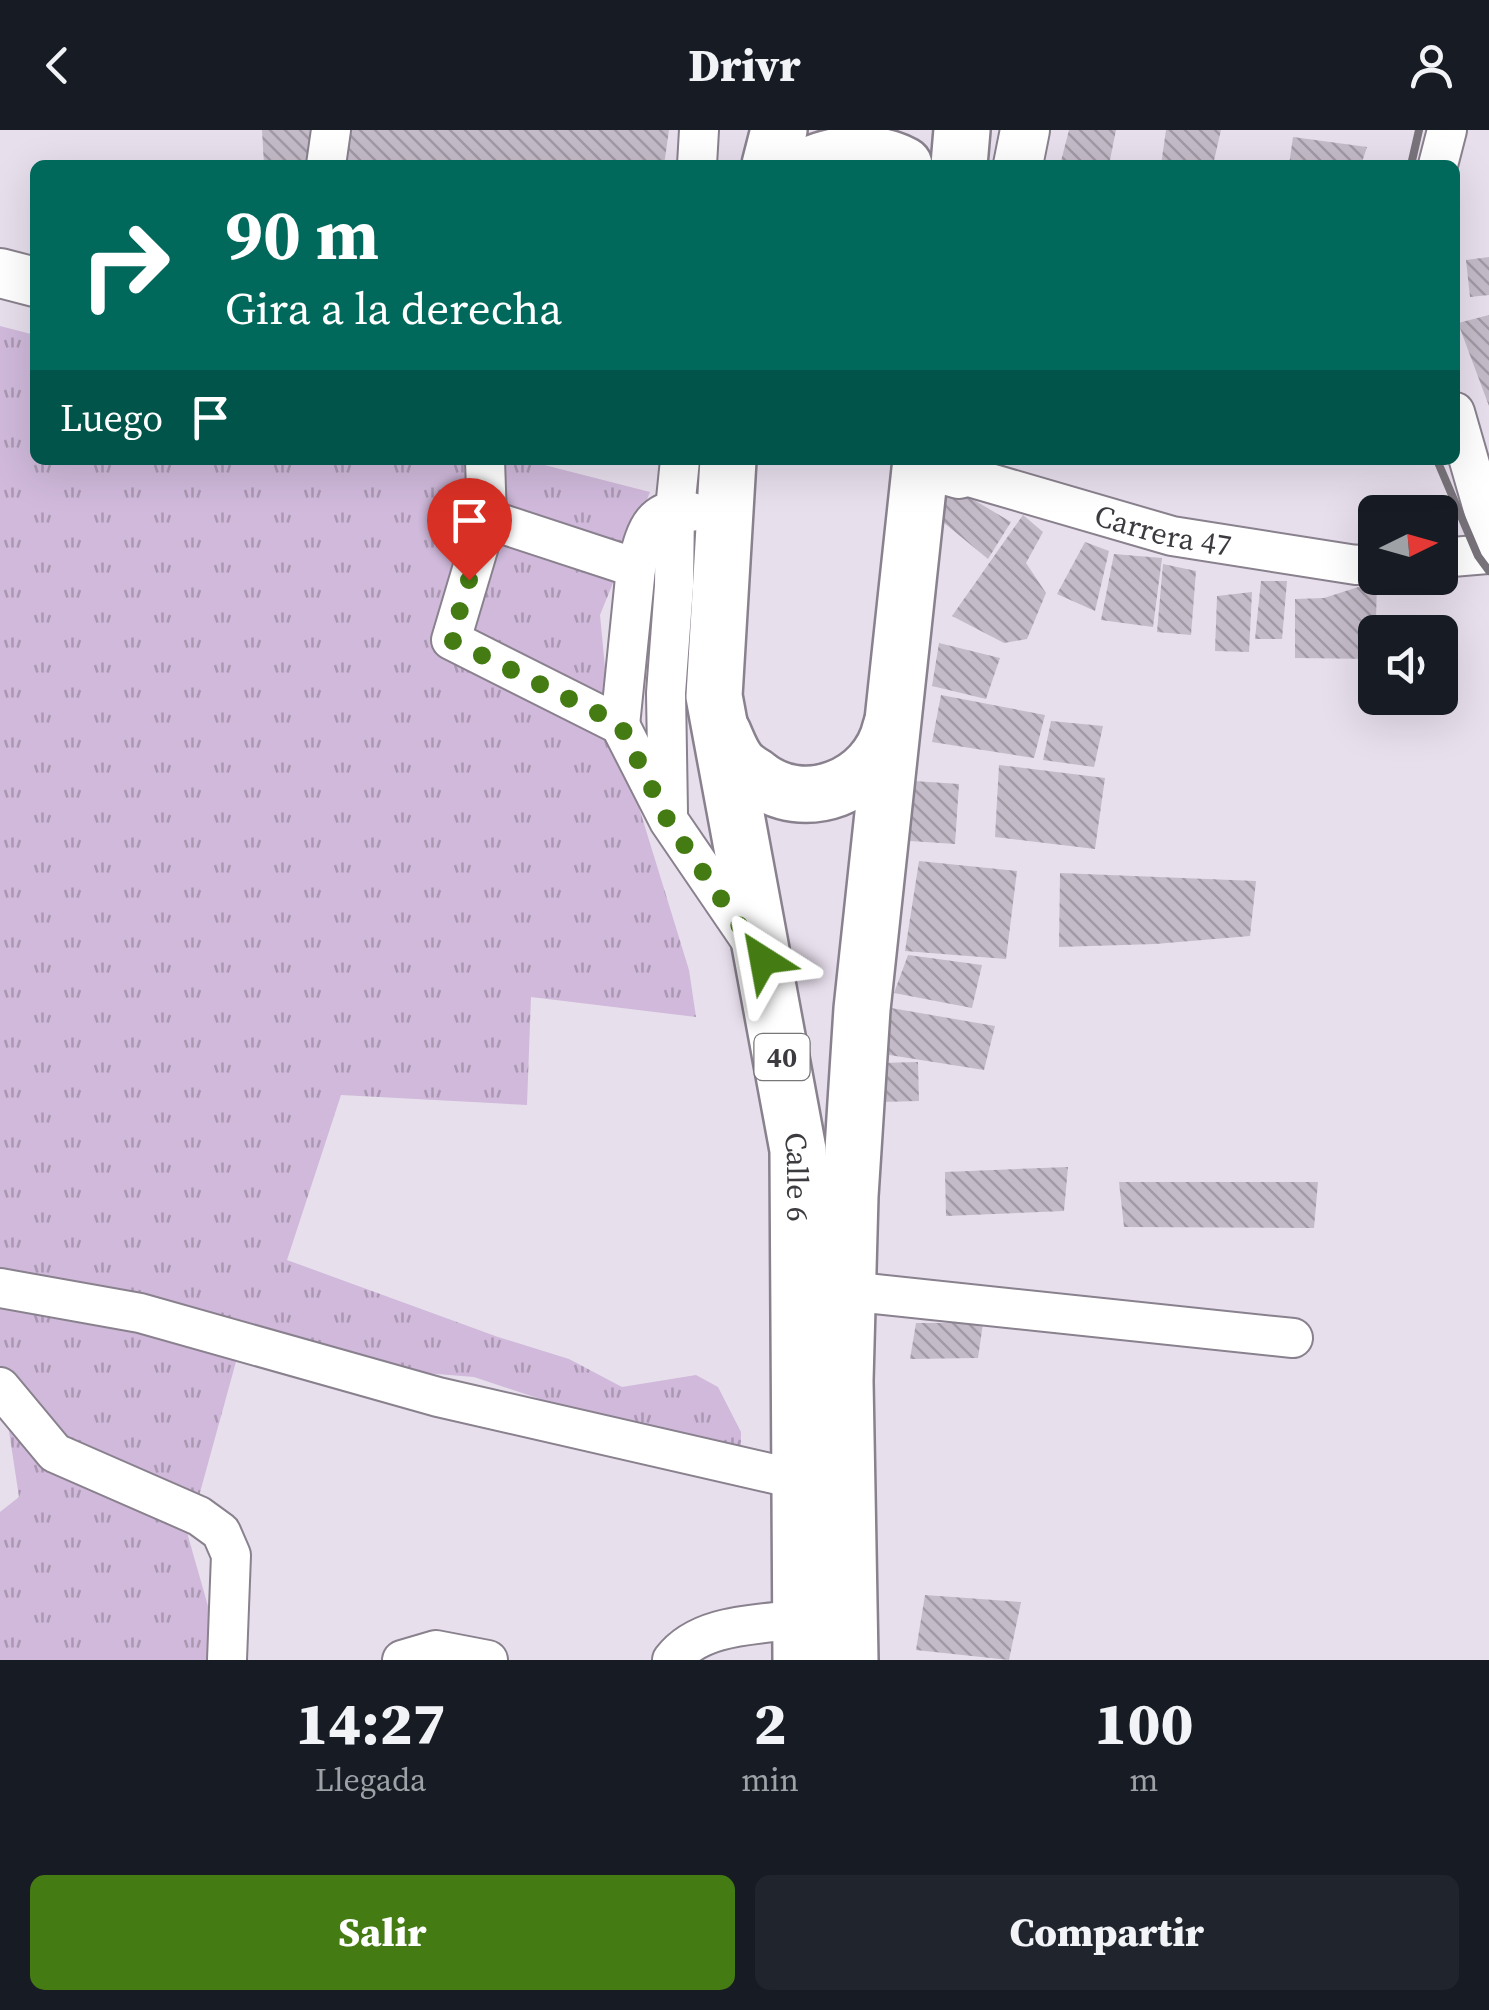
<!DOCTYPE html>
<html lang="es">
<style>
:root{--surface:#171b24;--page:#20242c;--text:#f1f3f6;--muted:#9ea1a6;--accent:#447c13}
body{margin:0;font-family:"Source Serif 4",serif;background:var(--page);color:var(--text);height:100vh;display:flex;flex-direction:column;font-size:38px;white-space:nowrap}
*{box-sizing:border-box;margin:0}
p{font-size:32px;color:var(--muted)}
.icon{flex:none;width:55px;height:55px;fill:none;stroke:currentColor;stroke-width:2;stroke-linecap:round;stroke-linejoin:round}
.map{position:relative;height:1530px;overflow:hidden}
.details{display:flex;flex-direction:column;background:var(--surface);flex:1}
.details>*{flex:none}
.banner{position:absolute;left:30px;top:30px;width:1430px;height:305px;border-radius:15px;box-shadow:0 10px 40px #0002;background:#00695c;color:#fff;overflow:hidden}
.needle{width:65px;rotate:85deg}
.buttons{position:absolute;left:1358px;top:365px;display:grid;gap:20px}
.buttons a{display:grid;place-items:center;width:100px;height:100px;border-radius:15px;background:var(--surface);box-shadow:0 10px 40px #0002;font-size:50px}
.pin{position:absolute;display:grid;place-items:center;width:85px;height:85px;color:#fff;margin:-102px -42px;border-radius:50% 50% 50% 0;rotate:-45deg;box-shadow:0 0 10px #0007}
.pin .icon{rotate:45deg}
.me{position:absolute;width:110px;margin:-55px;rotate:326deg;stroke-linejoin:round;filter:drop-shadow(0 0 8px #0008)}
.turn{display:flex;align-items:center;gap:35px;height:210px;padding:0 30px;font-size:45px}
.turn .icon{width:130px;height:130px;stroke-width:2.5}
.turn b{display:block;font-size:70px;line-height:85px}
.then{display:flex;align-items:center;height:95px;padding:0 30px;background:#0003;gap:20px;font-size:38px}
.eta{display:flex;justify-content:space-evenly;align-items:center;height:170px;text-align:center}
.eta b{font-size:60px;font-weight:800;line-height:70px}
.primary-button{display:flex;gap:20px;margin-top:auto;padding:20px 30px}
.primary-button a{flex:1;height:115px;border-radius:15px;background:var(--accent);color:#fff;font-size:40px;font-weight:800;line-height:115px;text-align:center}
.primary-button a+a{background:var(--page);color:var(--text)}
header{display:flex;justify-content:space-between;align-items:center;height:130px;padding:0 30px;background:var(--surface);font-size:45px;font-weight:800}
.map>svg:first-child{display:block}
.grass{fill:url(#grass-tufts)}
.building{fill:url(#building-back-hatch)}
.lines{fill:none;stroke-linecap:round;stroke-linejoin:round}
.minor-casing{stroke:#89818d;stroke-width:42}
.major-casing{stroke:#89818d;stroke-width:52}
.highway-casing{stroke:#89818d;stroke-width:60}
.minor{stroke:#fff;stroke-width:38}
.major{stroke:#fff;stroke-width:48}
.highway{stroke:#fff;stroke-width:55}
.rail{stroke:#79747c;stroke-width:8}
.route{stroke:#447c13;stroke-width:18;stroke-dasharray:0 32.4}
.labels{text-anchor:middle;dominant-baseline:central;stroke-width:8;stroke-linejoin:round;paint-order:stroke}
.shield{fill:#fff;stroke:#787679;stroke-width:2.5}
.shield-label{font-size:28px;font-weight:bold;fill:#3e3b40}
.street-label{font-size:30px;fill:#3e3b40;stroke:#fff}
</style>
<header><svg class="icon" aria-label="back" viewBox="0 0 24 24"><path d="M15 5l-7 7 7 7"/></svg>Drivr<svg class="icon" aria-label="person" viewBox="0 0 24 24"><circle cx="12" cy="8" r="4"/><path d="M4 21q1-7 8-7t8 7"/></svg></header>
<div class="map">
<svg width="1489" height="1530" viewBox="0 0 1489 1530">
<defs>
<pattern id="grass-tufts" width="24" height="20" patternUnits="userSpaceOnUse" patternTransform="scale(2.5)"><rect width="24" height="20" fill="#d0b9db"/><path d="M3 7l-1-3M5 7V3M7 7l1-3M15 17l-1-3M17 17v-4M19 17l1-3" fill="none" stroke="#aa98b3"/></pattern>
<pattern id="building-back-hatch" width="6" height="6" patternUnits="userSpaceOnUse" patternTransform="scale(2.5)"><rect width="6" height="6" fill="#c4bbc8"/><path d="M-1 5l2 2M0 0l6 6M5-1l2 2" fill="none" stroke="#a199a4"/></pattern>
</defs>
<rect width="100%" height="100%" fill="#e7dfec"/>
<path class="grass" d="M0,196L35,205V330H525L650,362L600,485L609,580L689,840L696,887L531,867L527,975L341,965L287,1130L498,1207L569,1229L622,1257L696,1245L718,1257L741,1302V1336L474,1247L237,1228L188,1406L210,1483L216,1530H0V1382L19,1367L0,1242Z"/>
<g class="building">
<path d="M262,0H320L322,35H264Z"/>
<path d="M346,0H669L664,35H340Z"/>
<path d="M1069,0H1116L1109,35L1061,31Z"/>
<path d="M1166,0H1221L1213,35H1161Z"/>
<path d="M1293,7L1367,17L1361,35H1289Z"/>
<path d="M1489,127V165L1470,167L1466,130Z"/>
<path d="M1489,185V276L1458,193Z"/>
<path d="M947,354L1011,392L988,429L932,383Z"/>
<path d="M1023,385L1043,402L1026,433L1046,463L1027,509L1004,513L952,486Z"/>
<path d="M1085,412L1109,421L1095,481L1057,464Z"/>
<path d="M1114,424L1162,428L1153,497L1101,490Z"/>
<path d="M1163,434L1196,441L1191,505L1157,502Z"/>
<path d="M1261,451H1287L1282,509H1255Z"/>
<path d="M1377,451L1375,529L1295,528V469L1324,468Z"/>
<path d="M1252,462L1249,522L1215,521L1217,466Z"/>
<path d="M939,513L1000,528L986,569L932,556Z"/>
<path d="M941,565L1045,585L1034,628L932,612Z"/>
<path d="M1051,591L1103,596L1094,637L1043,630Z"/>
<path d="M999,635L1105,648L1095,719L995,707Z"/>
<path d="M914,651L959,654L955,714L910,711Z"/>
<path d="M919,731L1017,741L1006,829L905,821Z"/>
<path d="M1060,743L1256,751L1250,806L1155,814L1059,817Z"/>
<path d="M908,825L982,835L972,878L894,863Z"/>
<path d="M891,878L995,896L984,940L883,924Z"/>
<path d="M918,932L919,971L880,972L879,933Z"/>
<path d="M1068,1037L1064,1081L946,1086L945,1042Z"/>
<path d="M1119,1052H1318L1314,1098L1124,1097Z"/>
<path d="M916,1193H983L978,1228L910,1229Z"/>
<path d="M925,1465L1021,1472L1009,1530L916,1520Z"/>
</g>
<g class="lines">
<g class="minor-casing">
<g id="minor">
<path d="M326,35L331,0"/>
<path d="M697,35L699,0"/>
<path d="M1438,35L1447,0"/>
<path d="M1455,282L1489,400"/>
<path d="M485,330L487,389L636,438C645,406 649,374 691,382"/>
<path id="s1" d="M959,344L1172,406L1356,435L1375,433"/>
<path d="M487,389L451,510L620,595L669,691L753,814"/>
<path d="M1440,428L1489,424"/>
<path d="M620,595L636,438"/>
<path d="M668,682L666,563L674,456L675,379L680,330"/>
<path d="M0,1158L140,1183L438,1267L800,1350"/>
<path d="M847,1161L1293,1208"/>
<path d="M0,1257L55,1323L199,1386L221,1402L231,1425L227,1530"/>
<path d="M402,1530L436,1520L488,1530"/>
<path d="M672,1530C700,1493 759,1495 801,1489"/>
</g>
</g>
<g class="major-casing">
<g id="major">
<path d="M1018,35L1025,0"/>
<path d="M0,143L35,152"/>
<path d="M921,333L959,344L961,330"/>
</g>
</g>
<g class="highway-casing">
<g id="highway">
<path d="M770,35L779,0"/>
<path d="M810,35C837,22 877,20 904,35"/>
<path d="M959,35L962,0"/>
<path id="s2" d="M728,330L714,566L798,1020L801,1530"/>
<path d="M723,603C727,612 731,623 737,631C741,637 749,642 755,646C803,686 878,656 891,597"/>
<path d="M850,1530L845,1251L850,1066L862,879L921,330"/>
</g>
</g>
<use href="#minor" class="minor"/>
<use href="#major" class="major"/>
<use href="#highway" class="highway"/>
<g class="rail">
<path d="M1411,35L1419,0"/>
<path d="M1437,330L1478,426L1489,441"/>
</g>
</g>
<g class="lines">
<path class="route" d="M469,450L451,510L620,594L668,691L763,830"/>
</g>
<g class="labels">
<rect class="shield" x="754.5" y="904" width="55" height="46" rx="8"/>
<g class="shield-label">
<text x="782" y="927">40</text>
</g>
<g class="street-label">
<text stroke="none"><textPath href="#s1" startOffset="212">Carrera 47</textPath></text>
<text stroke="none"><textPath href="#s2" startOffset="725">Calle 6</textPath></text>
</g>
</g>
</svg>
<div class="buttons">
<a><svg class="needle" viewBox="-14 -14 28 28"><path d="M0-13l5 13h-10z" fill="#e53935"/><path d="M0 13l5-13h-10z" fill="#9ea1a6"/></svg></a>
<a><svg class="icon" aria-label="sound" viewBox="0 0 24 24"><path d="M4 9h4l5-4v14l-5-4H4zM17 9q2 3 0 6"/></svg></a>
</div>
<div class="pin" style="left:469px;top:450px;background:#d93025"><svg class="icon" aria-label="arrive" viewBox="0 0 24 24"><path d="M6 21V4h12l-3 4 3 4H6"/></svg></div>
<svg class="me" style="left:763px;top:830px" viewBox="-20 -20 40 40"><path d="M0-17L14 15 0 8-14 15z" fill="#447c13" stroke="#fff" stroke-width="4"/></svg>
<div class="banner">
<div class="turn"><svg class="icon" aria-label="right" viewBox="0 0 24 24"><path d="M7 20v-9h11M14 6l5 5-5 5"/></svg><div><b>90 m</b>Gira a la derecha</div></div>
<div class="then">Luego<svg class="icon" aria-label="arrive" viewBox="0 0 24 24"><path d="M6 21V4h12l-3 4 3 4H6"/></svg></div>
</div>
</div>
<section class="details">
<div class="eta">
<div><b>14:27</b><p>Llegada</p></div>
<div><b>2</b><p>min</p></div>
<div><b>100</b><p>m</p></div>
</div>
<div class="primary-button"><a>Salir</a><a>Compartir</a></div>
</section>
